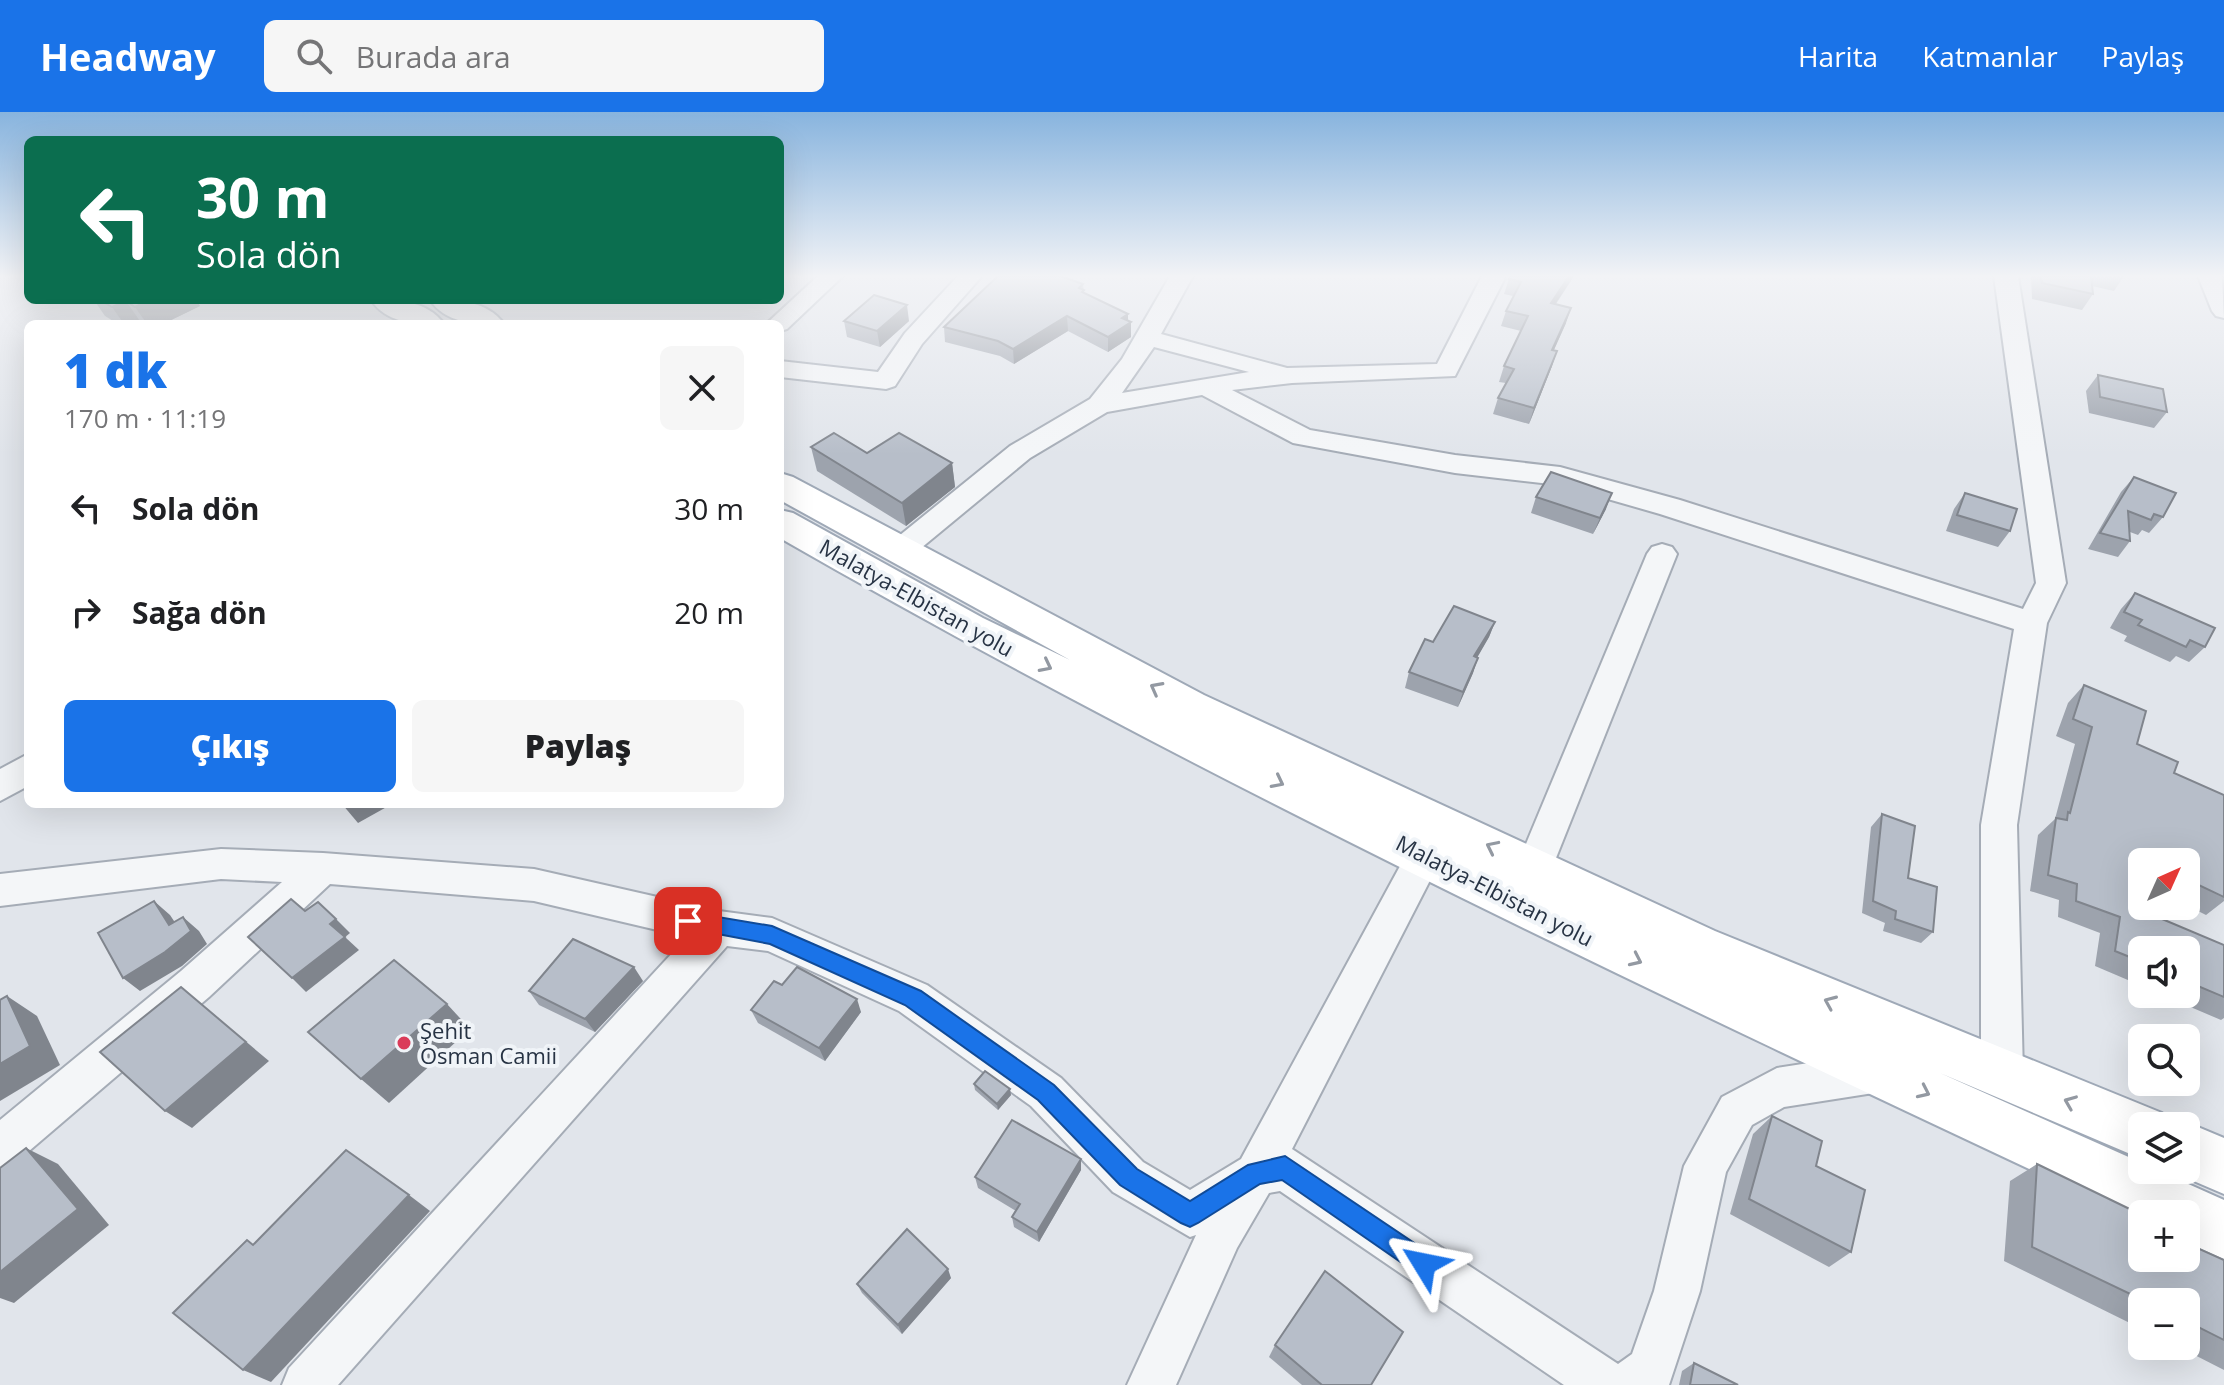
<!DOCTYPE html>
<html lang="tr">
<meta charset="utf-8">
<style>
:root{--surface:#fff;--page:#f6f6f6;--text:#202124;--muted:#757577;--accent:#1a73e8}
body{margin:0;font-family:"Open Sans",sans-serif;background:var(--page);color:var(--text);height:100vh;display:flex;flex-direction:column;font-size:30px;white-space:nowrap}
*{box-sizing:border-box;margin:0}
p{font-size:26px;color:var(--muted)}
.icon{flex:none;width:44px;height:44px;fill:none;stroke:currentColor;stroke-width:2;stroke-linecap:round;stroke-linejoin:round}
.map{position:relative;flex:1;overflow:hidden}
.details{position:absolute;left:24px;top:208px;width:760px;height:488px;display:flex;flex-direction:column;background:var(--surface);border-radius:12px;box-shadow:0 8px 32px #0002}
.details>*{flex:none}
.hud{position:absolute;left:24px;top:24px;width:760px;height:168px;border-radius:12px;box-shadow:0 8px 32px #0002;background:#0b6e4f;color:#fff;overflow:hidden}
.needle{width:52px;rotate:45deg}
.fabs{position:absolute;left:2128px;top:736px;display:grid;gap:16px}
.fabs a{display:grid;place-items:center;width:72px;height:72px;border-radius:12px;background:var(--surface);box-shadow:0 8px 32px #0002;font-size:40px}
.pin{position:absolute;display:grid;place-items:center;width:68px;height:68px;color:#fff;margin:-34px;border-radius:16px;box-shadow:0 4px 12px #0006}
.me{position:absolute;width:88px;margin:-44px;rotate:305deg;stroke-linejoin:round;filter:drop-shadow(0 0 6px #0008)}
.turn{display:flex;align-items:center;gap:28px;height:168px;padding:0 40px;font-size:36px}
.turn .icon{width:104px;height:104px;stroke-width:2.5}
.turn b{display:block;font-size:56px;line-height:68px}
.round{display:grid;place-items:center;flex:none;width:84px;height:84px;border-radius:12px;background:var(--page)}
.head{display:flex;align-items:center;justify-content:space-between;height:136px;padding:0 40px}
h1{font-size:48px;font-weight:800;line-height:60px;color:var(--accent)}
.cta{display:flex;gap:16px;margin-top:auto;padding:16px 40px}
.cta a{flex:1;height:92px;border-radius:12px;background:var(--accent);color:#fff;font-size:32px;font-weight:800;line-height:92px;text-align:center}
.cta a+a{background:var(--page);color:var(--text)}
ul{padding:0;list-style:none}
li{display:flex;align-items:center;gap:24px;height:104px;padding:0 40px}
li div{flex:1}
li b{display:block;font-size:30px}
li em{font-style:normal}
header{display:flex;align-items:center;gap:48px;box-sizing:border-box;height:112px;padding:0 40px;background:var(--accent);color:#fff}
header strong{font-size:38px}
nav{display:flex;gap:44px;margin-inline-start:auto;font-size:28px}
.search{width:560px;height:72px;background:var(--page);display:flex;align-items:center;gap:20px;box-sizing:border-box;padding:0 28px;border-radius:12px;color:var(--muted);font-size:30px}
.map>svg:first-child{display:block}
.lines{fill:none;stroke-linecap:round;stroke-linejoin:round}
.minor-casing{stroke:#a5acb6;stroke-width:4}
.major-casing{stroke:#9fa9b7;stroke-width:4}
.minor{fill:#f4f6f8;fill-rule:evenodd}
.major{fill:#fff;fill-rule:evenodd}
.wall{fill:#9da3ad}
.shaded-wall{fill:#80858d}
.building{fill:#b7bec9;stroke:#80858d;stroke-width:2}
.oneway{stroke:#9399a2}
.route{fill:#1a73e8;stroke:#114b97;stroke-width:2}
.poi-dot{fill:#da3b59;stroke:#f0f4f8;stroke-width:3}
.labels{text-anchor:middle;dominant-baseline:central;stroke-width:8;stroke-linejoin:round;paint-order:stroke}
.street-label{font-size:22px;fill:#273344;stroke:#f0f4f8}
.poi-label{font-size:22px;fill:#273344;stroke:#f0f4f8;text-anchor:start}
</style>
<header>
<strong>Headway</strong>
<div class="search"><svg class="icon" aria-label="search" viewBox="0 0 24 24"><circle cx="10" cy="10" r="6"/><path d="M15 15l6 6"/></svg>Burada ara</div>
<nav><a>Harita</a><a>Katmanlar</a><a>Paylaş</a></nav>
</header>
<div class="map">
<svg width="2224" height="1273" viewBox="0 0 2224 1273">
<rect width="100%" height="100%" fill="#e1e5eb"/>
<g class="lines">
<g class="minor-casing">
<g id="minor">
<path d="M818,164H843L787,217L780,219V212H766Z"/>
<path d="M958,164H982L922,232L895,274L886,277L780,265V249L878,260L905,221Z"/>
<path d="M1170,164H1193L1161,222L1287,256L1437,252L1482,164H1506L1455,264L1292,271L1232,278L1310,318L1455,343L1560,355L1680,388L2023,497L2036,471L1994,164H2018L2066,471L2047,511L2017,713L2023,962L2017,976L2002,982L1987,976L1981,962V713L2014,517L1660,402L1559,373L1455,361L1293,331L1202,283L1107,300L1030,346L909,446L899,449L889,446L884,439L889,432L1010,334L1090,287L1122,247ZM1154,235L1249,260L1122,281Z"/>
<path d="M2198,164H2222L2224,206L2216,204L2212,199Z"/>
<path d="M1662,432L1672,435L1677,442L1552,756L1547,767L1534,771L1521,767L1516,756L1647,442L1652,435Z"/>
<path d="M28,642V674L0,689V657Z"/>
<path d="M1425,728L1438,732L1443,743L1292,1037L1618,1252L1632,1242L1654,1179L1684,1054L1722,985L1777,956L1880,940L1895,946L1901,960L1895,974L1880,980L1784,995L1752,1013L1726,1060L1700,1179L1669,1273H1564L1280,1079L1269,1081L1237,1136L1176,1273H1127L1196,1123L1190,1125L1113,1080L1031,994L899,899L768,839L727,834L338,1273H282L289,1256L687,825L534,789L330,772L209,885L15,1051L0,1057V1008L181,859L282,770L221,767L0,794V762L221,737L323,741L534,757L719,799L772,806L927,873L1061,966L1143,1050L1190,1078L1241,1047L1412,732Z"/>
</g>
</g>
<g class="major-casing">
<g id="major">
<path d="M371,188C397,188 427,188 444,212C417,212 388,213 371,188Z"/>
<path d="M430,188C456,188 487,188 504,212C477,212 447,213 430,188Z"/>
<path d="M780,361L793,365L1204,583L1715,819L2162,1001L2167,1014H2142V1047L1940,961L2142,1051V1058H2157L2224,1088V1147L2186,1130V1102H2142V1110C1682,894 1221,679 780,426V398L793,401L983,506L1070,548L780,388Z"/>
<path d="M2186,1010L2224,1026V1082L2168,1058H2186V1014H2177Z"/>
</g>
</g>
<use href="#minor" class="minor"/>
<use href="#major" class="major"/>
</g>
<g class="wall">
<path d="M997,164H1060L1083,172L1084,181L1128,209L1131,225L1108,240L1068,219L1014,252L1000,244L945,230L944,215Z"/>
<path d="M1510,164H1574L1556,192L1566,211L1554,238L1552,254L1529,312L1493,302L1498,286L1506,271L1499,270L1504,254L1521,219L1501,214L1506,199L1513,184L1504,182Z"/>
<path d="M2031,164H2124L2114,179L2092,174L2093,182L2082,198L2032,187Z"/>
<path d="M94,188H196L200,194L163,212H118L105,204Z"/>
<path d="M844,209H909L880,235L847,225Z"/>
<path d="M2098,263L2167,300L2154,316L2089,301L2086,279Z"/>
<path d="M811,335L952,351L955,375L906,414L817,359Z"/>
<path d="M2134,365L2163,405L2149,421L2142,418L2138,423L2130,420V429L2118,445L2088,437L2121,380Z"/>
<path d="M1965,381L2010,419L1998,435L1946,419L1954,397Z"/>
<path d="M1536,385L1606,397L1593,422L1531,401Z"/>
<path d="M2135,481L2205,535L2189,550L2176,544L2170,550L2124,529L2127,524L2110,516L2121,497Z"/>
<path d="M1495,510L1489,525L1477,545L1473,561L1458,595L1405,576L1409,560L1433,530Z"/>
<path d="M2084,573L2137,632L2174,661L2224,683V789L2206,803L2186,793V750H2142V772L2139,770L2136,796L2224,833V906L2221,908L2160,882H2186V838H2142V874L2095,854L2100,821L2058,805L2059,788L2030,779L2038,723L2055,707L2075,632L2056,624L2068,591Z"/>
<path d="M1882,702L1908,766L1933,820L1921,831L1883,819L1885,811L1862,801L1871,715Z"/>
<path d="M643,869L595,920L539,893L529,879Z"/>
<path d="M782,873L861,900L825,949L758,911L751,898Z"/>
<path d="M974,972L1011,983L998,998L975,978Z"/>
<path d="M1772,1004L1816,1054L1851,1140L1829,1155L1730,1102L1753,1022Z"/>
<path d="M1081,1047V1058L1039,1130L1014,1115L1012,1105L1016,1099L978,1076L975,1065Z"/>
<path d="M2037,1052L2197,1136L2224,1148V1258L2177,1234H2186V1190H2142V1217L2004,1149L2010,1069Z"/>
<path d="M951,1166L902,1222L862,1181L857,1172Z"/>
<path d="M1275,1233L1371,1273H1302L1269,1245Z"/>
<path d="M1694,1251L1738,1273H1679L1682,1259Z"/>
</g>
<g class="shaded-wall">
<path d="M1569,164H1574L1546,206L1551,191Z"/>
<path d="M149,188H196L200,194L163,212H147L135,195Z"/>
<path d="M126,189L142,212H124L112,195Z"/>
<path d="M907,193L909,209L880,235L877,219Z"/>
<path d="M1571,196L1566,211L1547,253L1552,238Z"/>
<path d="M1128,202V212L1131,210V225L1108,240V225L1122,206Z"/>
<path d="M1067,204L1068,219L1014,252L1013,237Z"/>
<path d="M1557,239L1552,254L1529,312L1534,296Z"/>
<path d="M952,351L955,375L906,414L902,391Z"/>
<path d="M1612,381L1606,397L1593,422L1600,406Z"/>
<path d="M1495,510L1489,525L1469,560L1474,544Z"/>
<path d="M1478,546L1473,561L1458,595L1463,580Z"/>
<path d="M342,692H392L358,711Z"/>
<path d="M154,789L170,803L184,824L183,805L199,819L207,832L182,854L140,879L123,866L169,813Z"/>
<path d="M336,807L350,821L344,826L330,812Z"/>
<path d="M345,825L359,838L306,880L292,866Z"/>
<path d="M634,855L643,869L595,920L585,907Z"/>
<path d="M181,875L269,949L192,1016L165,999Z"/>
<path d="M7,884L37,904L60,953L0,989V952Z"/>
<path d="M857,887L861,900L825,949L819,936Z"/>
<path d="M447,892L470,917L389,991L361,967Z"/>
<path d="M1010,977L1011,983L998,998L997,992Z"/>
<path d="M26,1036L58,1052L109,1113L14,1191L0,1186V1160Z"/>
<path d="M1081,1047V1058L1039,1130L1037,1120Z"/>
<path d="M409,1083L430,1099L271,1270L243,1258Z"/>
<path d="M948,1157L951,1166L902,1222L898,1213Z"/>
</g>
<g class="building">
<path d="M998,164H1060L1083,172L1079,176L1084,178L1082,180L1128,202L1122,206L1131,210L1108,225L1067,204L1013,237L998,229L944,215Z"/>
<path d="M1510,164H1569L1551,191L1571,196L1552,238L1557,239L1534,296L1498,286L1514,257L1504,254L1528,204L1506,199L1521,170L1509,167Z"/>
<path d="M2041,164H2091L2093,182L2042,171Z"/>
<path d="M874,183L907,193L877,219L844,209Z"/>
<path d="M100,188H149L135,195L126,189L112,195Z"/>
<path d="M2098,263L2163,277L2167,300L2100,285Z"/>
<path d="M834,321L867,341L899,321L952,351L902,391L811,335Z"/>
<path d="M1551,360L1612,381L1600,406L1536,385Z"/>
<path d="M2134,365L2176,381L2163,405L2154,402L2151,408L2128,399L2130,429L2100,421Z"/>
<path d="M1965,381L2017,397L2010,419L1957,403Z"/>
<path d="M2135,481L2215,516L2205,535L2190,528L2186,535L2138,513L2142,508L2124,500Z"/>
<path d="M1454,494L1495,510L1474,544L1478,546L1463,580L1409,560L1425,527L1433,530Z"/>
<path d="M2084,573L2146,599L2137,632L2178,650L2174,661L2224,683V785L2186,767V750H2150L2141,746L2136,796L2224,833V885L2186,869V838H2142V850L2115,839L2120,805L2076,789L2077,772L2048,763L2056,706L2067,708L2068,700L2070,701L2092,615L2073,607Z"/>
<path d="M1882,702L1915,714L1908,766L1937,775L1933,820L1895,807L1896,799L1873,789Z"/>
<path d="M291,787L305,799L318,790L336,807L330,812L345,825L292,866L248,825Z"/>
<path d="M154,789L169,813L183,805L191,819L165,840L123,866L98,821Z"/>
<path d="M573,827L634,855L585,907L529,879Z"/>
<path d="M394,848L447,892L361,967L308,920Z"/>
<path d="M797,855L857,887L819,936L751,898L774,869L782,873Z"/>
<path d="M181,875L246,930L165,999L100,940Z"/>
<path d="M7,884L30,934L0,952V888Z"/>
<path d="M985,959L1010,977L997,992L974,972Z"/>
<path d="M1772,1004L1822,1029L1816,1054L1865,1078L1851,1140L1749,1087Z"/>
<path d="M1012,1008L1081,1047L1037,1120L1012,1105L1020,1092L975,1065Z"/>
<path d="M26,1036L78,1097L0,1160V1056Z"/>
<path d="M346,1038L409,1083L243,1258L173,1201L247,1128L253,1133Z"/>
<path d="M2037,1052L2142,1103V1146H2186V1125L2198,1131L2197,1136L2224,1148V1228L2186,1209V1190H2147L2032,1135Z"/>
<path d="M907,1117L948,1157L898,1213L857,1172Z"/>
<path d="M1325,1159L1403,1220L1371,1273H1322L1275,1233Z"/>
<path d="M1694,1251L1738,1273H1690Z"/>
</g>
<defs><path id="oneway-chevron" d="M-2-3.5L2.5 0L-2 3.5" fill="none" stroke-width="1.6" stroke-linecap="round" stroke-linejoin="round" transform="scale(2)"/></defs>
<g class="oneway">
<use href="#oneway-chevron" transform="translate(1046 554) rotate(27)"/>
<use href="#oneway-chevron" transform="translate(1156 576) rotate(-152)"/>
<use href="#oneway-chevron" transform="translate(1278 670) rotate(27)"/>
<use href="#oneway-chevron" transform="translate(1492 735) rotate(-154)"/>
<use href="#oneway-chevron" transform="translate(1636 848) rotate(25)"/>
<use href="#oneway-chevron" transform="translate(1830 890) rotate(-157)"/>
<use href="#oneway-chevron" transform="translate(1924 980) rotate(25)"/>
<use href="#oneway-chevron" transform="translate(2070 990) rotate(-158)"/>
</g>
<linearGradient id="sky" x2="0" y2="1"><stop stop-color="#88b4de"/><stop offset="0.48" stop-color="#f2f3f6"/><stop offset="1" stop-color="#f2f3f6" stop-opacity="0"/></linearGradient>
<rect width="2224" height="342" fill="url(#sky)"/>
<path class="route" d="M688,800L772,814L921,879L1054,973L1137,1057L1190,1089L1248,1053L1285,1044L1432,1143L1436,1152L1432,1160L1424,1164L1415,1160L1282,1068L1260,1072L1198,1111L1190,1115L1181,1111L1120,1073L1038,988L905,893L770,832L681,815L678,809L681,803Z"/>
<circle class="poi-dot" cx="404" cy="931" r="8"/>
<g class="labels">
<g class="street-label">
<text transform="translate(917 485) rotate(29)">Malatya-Elbistan yolu</text>
<text transform="translate(1495 778) rotate(27)">Malatya-Elbistan yolu</text>
</g>
<g class="poi-label">
<text x="420" y="918">Şehit<tspan x="420" dy="25">Osman Camii</tspan></text>
</g>
</g>
</svg>
<div class="fabs">
<a><svg class="needle" viewBox="-14 -14 28 28"><path d="M0-13l5 13h-10z" fill="#e53935"/><path d="M0 13l5-13h-10z" fill="#757577"/></svg></a>
<a><svg class="icon" aria-label="sound" viewBox="0 0 24 24"><path d="M4 9h4l5-4v14l-5-4H4zM17 9q2 3 0 6"/></svg></a>
<a><svg class="icon" aria-label="search" viewBox="0 0 24 24"><circle cx="10" cy="10" r="6"/><path d="M15 15l6 6"/></svg></a>
<a><svg class="icon" aria-label="layers" viewBox="0 0 24 24"><path d="M12 4l9 5-9 5-9-5zM3 14l9 5 9-5"/></svg></a>
<a>+</a>
<a>−</a>
</div>
<div class="pin" style="left:688px;top:809px;background:#d93025"><svg class="icon" aria-label="arrive" viewBox="0 0 24 24"><path d="M6 21V4h12l-3 4 3 4H6"/></svg></div>
<svg class="me" style="left:1424px;top:1152px" viewBox="-20 -20 40 40"><path d="M0-17L14 15 0 8-14 15z" fill="#1a73e8" stroke="#fff" stroke-width="4"/></svg>
<div class="hud">
<div class="turn"><svg class="icon" aria-label="left" viewBox="0 0 24 24"><path d="M17 20v-9H6M10 6l-5 5 5 5"/></svg><div><b>30 m</b>Sola dön</div></div>
</div>
<section class="details">
<div class="head"><div><h1>1 dk</h1><p>170 m · 11:19</p></div><a class="round"><svg class="icon" aria-label="close" viewBox="0 0 24 24"><path d="M6 6l12 12M18 6L6 18"/></svg></a></div>
<ul>
<li><svg class="icon" aria-label="left" viewBox="0 0 24 24"><path d="M17 20v-9H6M10 6l-5 5 5 5"/></svg><div><b>Sola dön</b></div><em>30 m</em></li>
<li><svg class="icon" aria-label="right" viewBox="0 0 24 24"><path d="M7 20v-9h11M14 6l5 5-5 5"/></svg><div><b>Sağa dön</b></div><em>20 m</em></li>
</ul>
<div class="cta"><a>Çıkış</a><a>Paylaş</a></div>
</section>
</div>
